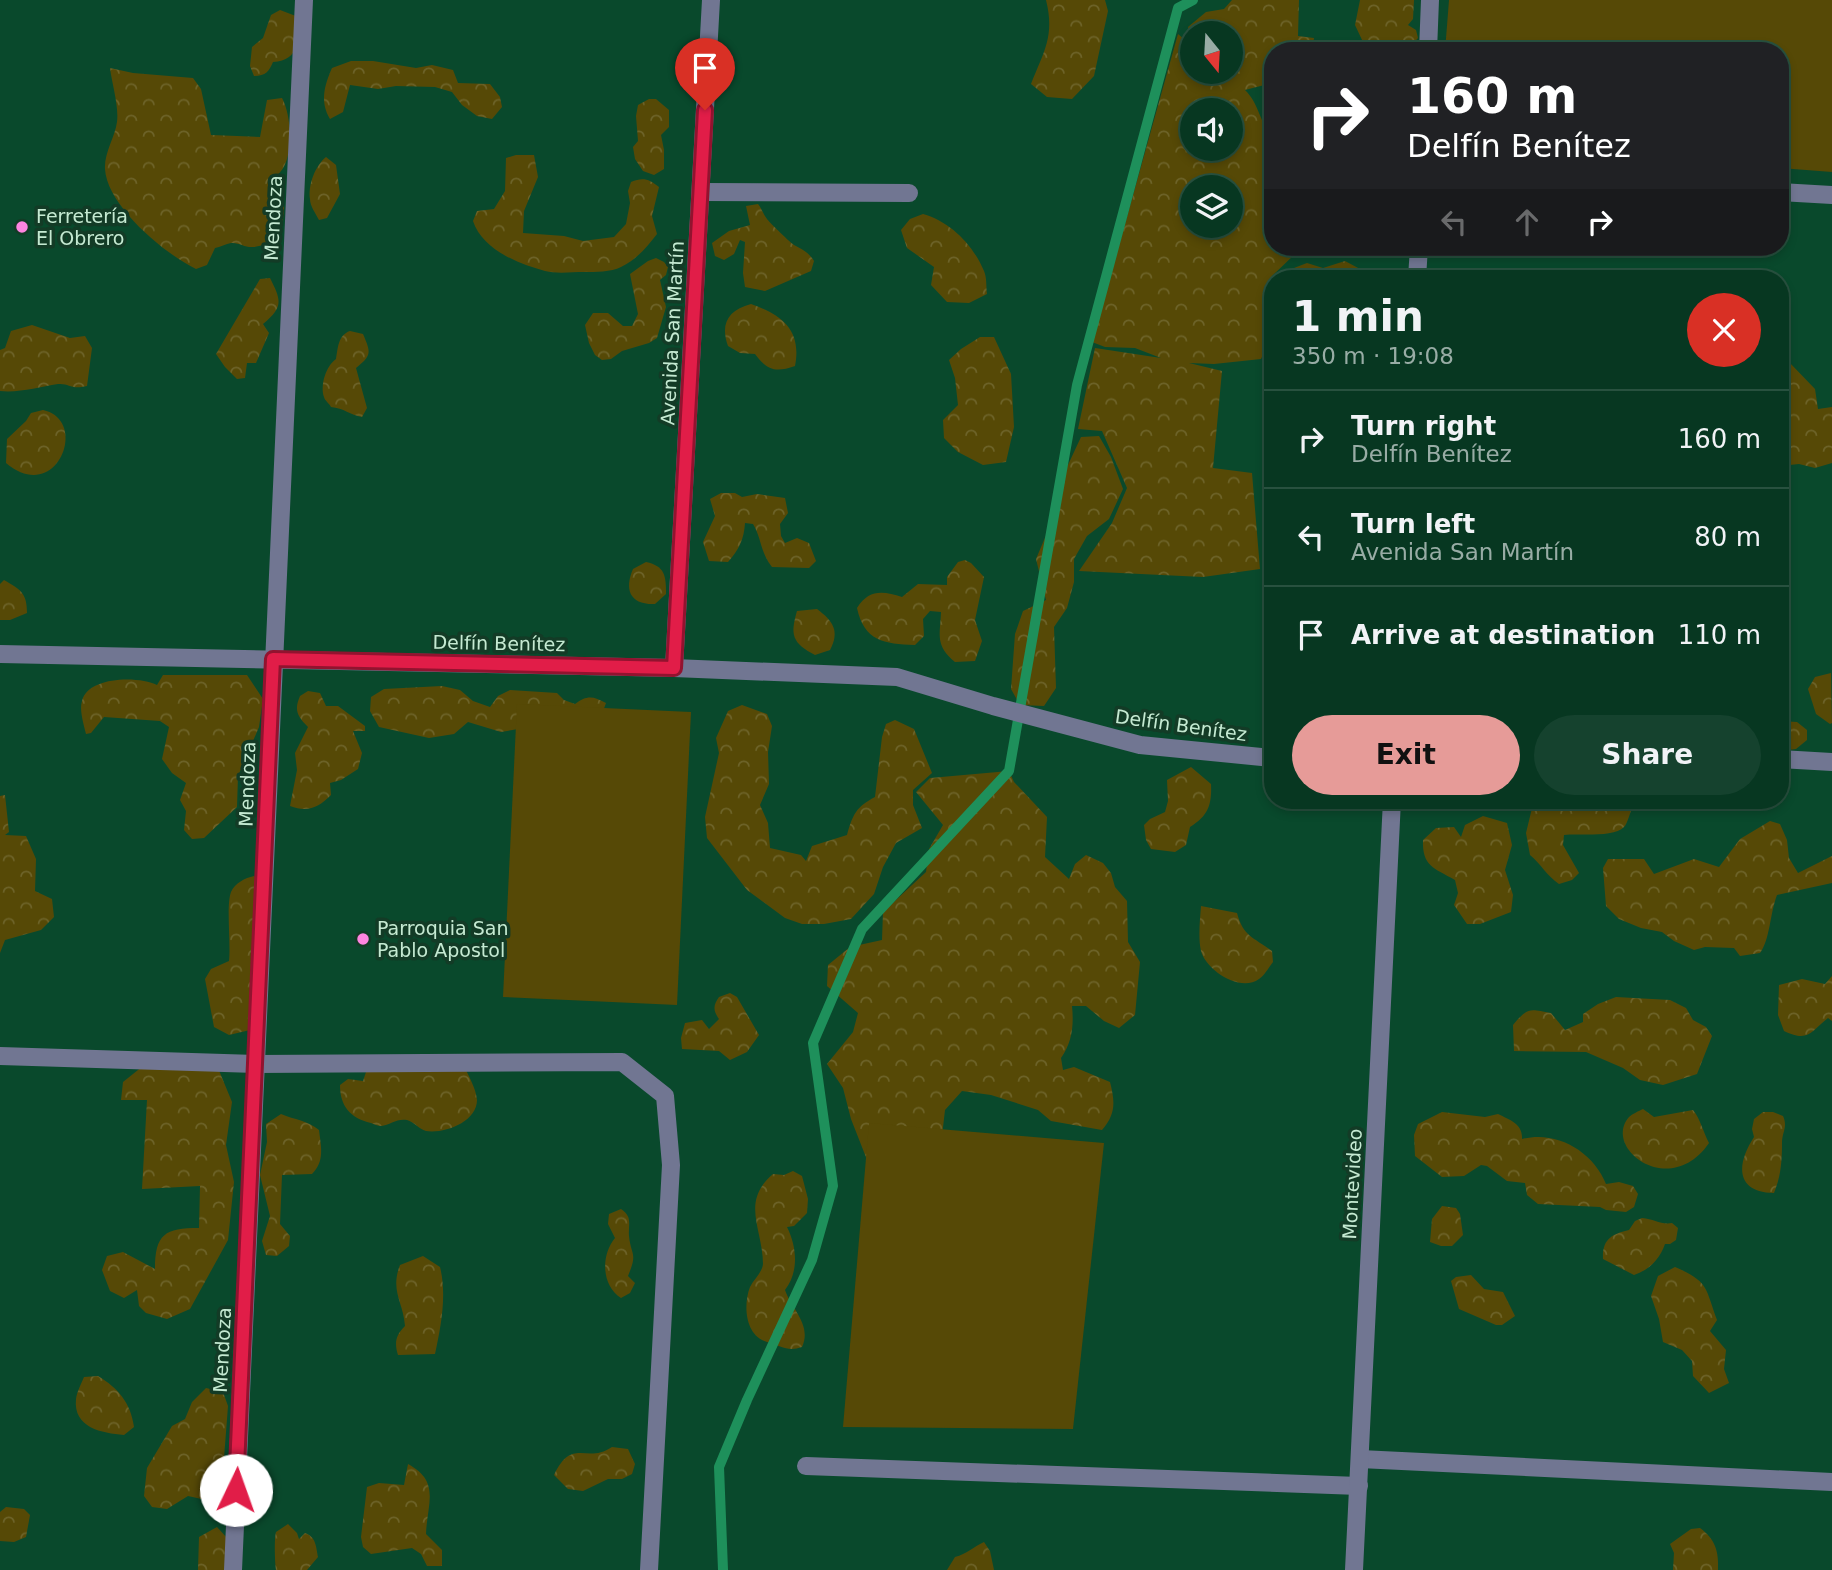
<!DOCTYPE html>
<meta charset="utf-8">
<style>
:root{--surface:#073721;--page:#15422e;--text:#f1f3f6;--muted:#98aca5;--line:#28513f;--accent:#e69b98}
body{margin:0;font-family:"DejaVu Sans",sans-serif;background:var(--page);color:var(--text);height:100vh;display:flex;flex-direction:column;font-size:26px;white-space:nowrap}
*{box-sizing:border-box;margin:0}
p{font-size:23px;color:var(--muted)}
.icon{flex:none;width:38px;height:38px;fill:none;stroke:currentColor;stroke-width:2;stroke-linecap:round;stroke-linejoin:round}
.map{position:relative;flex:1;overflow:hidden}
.side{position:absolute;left:1264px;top:270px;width:525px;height:539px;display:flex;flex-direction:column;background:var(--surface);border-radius:28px;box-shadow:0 4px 10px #0003,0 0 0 2px var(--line)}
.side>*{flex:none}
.top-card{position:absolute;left:1264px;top:42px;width:525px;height:214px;border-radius:28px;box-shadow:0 4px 10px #0003,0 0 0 2px var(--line);background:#202124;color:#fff;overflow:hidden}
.needle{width:46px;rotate:162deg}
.tools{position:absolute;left:1180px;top:21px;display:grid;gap:14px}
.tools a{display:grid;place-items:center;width:63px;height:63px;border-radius:50%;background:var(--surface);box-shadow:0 4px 10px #0003,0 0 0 2px var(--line);font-size:35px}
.pin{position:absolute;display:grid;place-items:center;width:60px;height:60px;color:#fff;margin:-72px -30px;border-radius:50% 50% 50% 0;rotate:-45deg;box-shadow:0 0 7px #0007}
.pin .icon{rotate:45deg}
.me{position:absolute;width:77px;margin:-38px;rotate:3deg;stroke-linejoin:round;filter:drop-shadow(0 0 5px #0008)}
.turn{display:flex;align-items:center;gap:24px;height:147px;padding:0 28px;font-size:32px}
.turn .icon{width:91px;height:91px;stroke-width:2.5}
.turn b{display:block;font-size:49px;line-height:60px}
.lanes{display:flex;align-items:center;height:66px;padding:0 28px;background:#0003;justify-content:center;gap:35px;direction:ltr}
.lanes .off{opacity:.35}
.round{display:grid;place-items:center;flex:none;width:74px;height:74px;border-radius:37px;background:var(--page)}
.overview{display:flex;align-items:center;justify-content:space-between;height:119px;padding:0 28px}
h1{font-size:42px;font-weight:700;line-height:52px}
.cta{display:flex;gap:14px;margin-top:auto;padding:14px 28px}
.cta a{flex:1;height:80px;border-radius:42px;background:var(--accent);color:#111;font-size:28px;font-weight:700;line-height:80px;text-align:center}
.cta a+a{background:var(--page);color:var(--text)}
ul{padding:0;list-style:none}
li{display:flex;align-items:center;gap:21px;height:98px;padding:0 28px;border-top:2px solid var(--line)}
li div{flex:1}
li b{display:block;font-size:26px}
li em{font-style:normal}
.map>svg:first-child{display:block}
.forest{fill:url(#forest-crowns);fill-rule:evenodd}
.park{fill:#564906}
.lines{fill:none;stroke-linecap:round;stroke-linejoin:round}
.stream{stroke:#1e905b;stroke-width:10}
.minor{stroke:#717692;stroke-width:18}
.route-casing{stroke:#92132f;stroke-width:18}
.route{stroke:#e11d48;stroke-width:12}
.poi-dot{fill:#fe85e0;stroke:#133b26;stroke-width:2.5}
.labels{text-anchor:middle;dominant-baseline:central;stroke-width:7;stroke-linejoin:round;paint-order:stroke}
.poi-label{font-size:19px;fill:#c5ead2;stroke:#133b26;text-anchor:start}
.street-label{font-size:19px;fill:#c5ead2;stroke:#133b26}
</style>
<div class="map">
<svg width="1832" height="1570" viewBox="0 0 1832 1570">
<defs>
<pattern id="forest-crowns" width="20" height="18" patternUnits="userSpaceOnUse" patternTransform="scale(1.75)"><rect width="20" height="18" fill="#564906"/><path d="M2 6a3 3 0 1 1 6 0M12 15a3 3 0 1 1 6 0" fill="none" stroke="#6d6329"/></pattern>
</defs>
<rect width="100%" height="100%" fill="#09492c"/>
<g class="forest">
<path d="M1046,0H1105L1108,11L1094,76L1072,99L1047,97L1031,84C1044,51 1055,36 1046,0Z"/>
<path d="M1232,0H1299L1298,36L1314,38L1312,51H1272V83L1245,90C1260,105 1259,122 1272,136V247H1393L1344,257L1295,254L1272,276V335L1261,359L1214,364L1189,363L1222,371L1213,468L1252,473L1260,569L1203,577L1079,571L1112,523L1127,488L1102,431L1078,429L1095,348L1161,358L1135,348L1105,347L1092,342L1178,34L1191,45L1188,27L1206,12L1224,9ZM1230,33V72H1192V33ZM1192,110H1230V149H1192ZM1192,187H1230V226H1192Z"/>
<path d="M1360,0H1414L1413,19L1408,25L1416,30L1418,38L1407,51H1362L1363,42L1355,25Z"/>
<path d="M280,10L301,18C297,39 301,60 273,62C269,71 266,76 254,76L250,66L252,47L263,38L271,15Z"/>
<path d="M351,61H373L416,68L432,65L453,70L458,83L490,84L500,97L502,107L492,119L477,116L462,105L452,92L435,87L396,86L378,89L350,85L343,112L330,119C320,102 324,86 332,68Z"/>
<path d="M110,68L133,73L193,78L201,89L211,135L260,137L267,100L282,98C292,116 295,163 276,176C290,200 288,244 253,247C246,248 238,242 231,243C226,244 220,247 215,248L207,265L196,269C165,254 107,206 105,169C104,153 115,137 117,122C119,106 112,84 110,68Z"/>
<path d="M649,99H656L669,110V127L661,135L664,150V169L654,175L643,171L635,159L633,147L638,141L636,116L638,105Z"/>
<path d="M516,155H534L538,177L524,211L523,233L564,236L583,241L614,237L626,224L630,203L628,191L631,182C643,177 649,179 659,187L652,216L657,234C647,247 636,260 621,267C611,272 595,272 584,272C571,272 557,274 545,271C518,264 482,249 473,221L477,211L494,209L505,191L506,158Z"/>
<path d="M326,157L336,165L340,194L327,218L319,220C316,214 310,206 310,199C308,185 315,166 326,157Z"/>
<path d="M758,204C762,209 763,214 767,219C769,222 784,236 788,240C798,250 805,247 814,261L811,271L765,291L745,287L743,273L745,242L740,240L734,254L724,260L715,256L712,243L729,231L750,225L746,206Z"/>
<path d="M923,214C951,222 973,245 984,271C987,278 986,287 987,294L969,303L947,302L931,285L934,267L907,248L901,230L910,219Z"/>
<path d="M656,258L664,262L668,267L666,275L660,280L666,307L657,338L649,343L622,351L611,359L602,360L595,355L589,343L585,325L593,313H608L623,326H632L638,314L630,274L648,261Z"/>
<path d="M1345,261L1360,269L1362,278H1291L1294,268L1307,263L1323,268Z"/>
<path d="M270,278C281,300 284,307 263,324L269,333L256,363H247L245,378L237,379L225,367L216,354L260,279Z"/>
<path d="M751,304C782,315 802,330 795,366C775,373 767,370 755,354L740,353L728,346C720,324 728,310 751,304Z"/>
<path d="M32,325L70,338L85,336L92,348L87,386C70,390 70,383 58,384C39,387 19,393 0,391V350L5,348L11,331Z"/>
<path d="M350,331L363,334C371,353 372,355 356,368L367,408L362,417C350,415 344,408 331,407C329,403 325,401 324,397C320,385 326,366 336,359C338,348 338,335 350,331Z"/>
<path d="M980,337H994L1011,374L1014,427L1006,462L983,465L958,452L944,438L943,420L958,405L955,378L949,360L961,349Z"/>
<path d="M1789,362L1815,389L1818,409L1832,407V463L1815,468L1799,464L1780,466V434L1785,432C1785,409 1780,390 1780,367Z"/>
<path d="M43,410C90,420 57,506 6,463L7,439L26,421L31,413Z"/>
<path d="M1099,436L1111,457L1123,489L1109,519L1087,536L1074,559V582L1067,608L1054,627L1056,688L1044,706L1020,705L1011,689L1015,634L1023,611L1046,600L1036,559L1047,533L1067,467L1081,437Z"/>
<path d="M721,493H735L742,497L757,494L785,498L788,513L780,524L781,536L785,543L797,538L809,543L816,561L809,568L772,567C760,552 762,539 753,524L745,523C744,539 739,550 728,562L709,561L703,542L715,516L710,499Z"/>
<path d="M965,560L971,563L984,577L975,620L982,641L975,661L955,662C935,645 940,636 941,612L930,611L923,619L924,636L915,645C884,644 864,641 857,608C869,589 883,591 902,597L918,584L947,585V577L958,562Z"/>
<path d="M646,562C665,566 666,576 666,594L655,604C630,605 624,590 633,569Z"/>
<path d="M4,580C21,590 27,593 27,613L10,620H0V584Z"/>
<path d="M817,609C833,621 840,631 830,650L815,655C792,643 790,635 797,611Z"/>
<path d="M1831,673L1832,723L1830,724L1816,714L1808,689L1815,677Z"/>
<path d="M163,675H247L263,699L259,727L238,776L237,807L204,838L192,839L184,830L186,811L180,800L186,783L172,773L162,759L169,727L160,721L104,717L91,733L86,734C84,725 79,710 82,701C88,676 139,676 157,685Z"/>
<path d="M442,686L460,690L473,701L490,707L498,696L510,690L557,693L564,700L575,704C587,695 593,696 606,703L602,714L501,732L468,722L454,734L429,738L379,727L370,711L371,697L384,689Z"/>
<path d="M308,691L320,693L326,706H338L365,726V731H353L362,753L358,769L341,780L330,783L331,795C319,807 308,813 290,806L297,770L295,753L308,727C297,716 294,710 300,696Z"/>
<path d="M742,705L767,714L772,726L768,752L769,784L760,805L768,823L770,848L801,855L806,861L812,846L847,835C853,814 856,807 875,797L882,737L886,724L895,720L914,729L932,773L913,790V805L922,828L896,843L883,867L874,894L851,919L824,924H802L785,918L747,890L707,838L705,817L719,753L716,738L728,711Z"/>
<path d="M1780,721L1797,722L1807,730V740L1796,749L1780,751Z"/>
<path d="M1191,767L1211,784C1212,805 1208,816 1190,827L1186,845L1175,852L1151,849L1146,840L1144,825L1150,819L1165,812L1168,801L1167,780Z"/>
<path d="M1009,771L1014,782L1047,817L1045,857L1069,879L1075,864L1086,855L1103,863L1111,873L1115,887L1127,901L1128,942L1140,962L1135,1015L1119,1028L1104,1021L1086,1006H1072C1074,1026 1072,1042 1061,1058L1063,1070L1074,1067L1110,1082C1115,1102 1116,1114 1102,1130L1051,1121L1038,1110L991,1095L962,1091L945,1110L942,1136L871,1170L851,1119L843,1088L827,1064L853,1032L858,1013L827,986L828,965L850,947L882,940L883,912L926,872L929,849L943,825L916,792L930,778Z"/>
<path d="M5,795L9,832L5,835L26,836L36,859L35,891L52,899L54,917L41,930L5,940L0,953V796Z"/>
<path d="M1534,800H1626L1631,811C1629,816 1627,824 1624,827C1614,838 1579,833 1564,835L1563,845L1579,873L1572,880L1559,884C1547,876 1541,864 1530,855L1526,833Z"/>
<path d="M1483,816L1507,823L1512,845L1505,870L1513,895L1511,912L1480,924H1467L1454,905L1458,893L1455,880C1434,868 1422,866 1423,840L1436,828L1454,827L1461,837L1465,825Z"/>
<path d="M1770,821L1780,824L1787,840L1789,858L1798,873L1832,856V883L1777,895C1770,913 1770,940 1760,953L1740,956L1734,948L1705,947L1694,950L1674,941L1662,932L1641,928L1619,919L1606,906L1603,868L1608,859H1644L1654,874L1694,859L1719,867L1740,839Z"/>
<path d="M254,876L271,892L250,1030L229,1035L214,1027L205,979L211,969L229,961C231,943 226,906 231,892C235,883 245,878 254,876Z"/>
<path d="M1201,906L1237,913C1243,936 1253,937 1272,951L1273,962C1269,967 1265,975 1259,979C1240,993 1206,970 1201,951C1198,938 1200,920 1201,906Z"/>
<path d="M1832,976V1021L1828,1018C1811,1031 1809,1043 1784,1031L1778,1015L1779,985L1802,979L1825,984Z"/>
<path d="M730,993L737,997L759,1035L747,1052L730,1060L719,1051L682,1049L681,1038L685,1023L702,1020L709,1029L719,1019C713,1011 713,1005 719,997Z"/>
<path d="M1616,997L1670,1000L1686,1008L1693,1020L1706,1027L1712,1036L1697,1074L1663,1085L1640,1080L1623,1068L1586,1052L1514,1051L1513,1025C1528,1007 1529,1009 1551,1013L1565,1030L1583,1022V1014L1598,1004Z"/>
<path d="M153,1058L218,1068L232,1102L226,1145L234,1182L228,1240L190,1309L167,1319L146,1313L139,1306L137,1290L124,1298L110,1291L102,1270L107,1256L123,1252L155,1269C155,1234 165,1228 199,1228L200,1186L142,1189L147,1100H121L123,1082Z"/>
<path d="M463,1064C468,1075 476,1088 477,1100C477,1122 444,1134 426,1131C419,1129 414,1122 407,1120C397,1118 390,1125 381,1126C378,1126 374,1124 371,1123C350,1118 340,1106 340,1085L348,1079L363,1081L368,1066Z"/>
<path d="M1643,1109L1654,1117L1693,1110C1701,1120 1703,1132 1709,1143C1670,1200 1602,1148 1629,1117C1632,1114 1639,1111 1643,1109Z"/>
<path d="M1442,1112L1485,1117L1498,1114C1510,1120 1523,1124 1522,1139C1556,1130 1593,1151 1606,1184L1619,1182L1633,1186L1638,1194L1634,1207L1626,1212L1606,1210L1600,1207L1538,1204L1527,1195L1525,1183L1507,1181L1487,1166L1481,1165L1464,1176L1442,1177L1415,1156L1414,1135L1418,1124Z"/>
<path d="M1763,1112H1773L1783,1116C1788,1127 1782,1132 1782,1143C1782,1161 1781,1176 1774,1193C1734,1192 1737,1163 1754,1137L1752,1129L1754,1119Z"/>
<path d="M281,1114C295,1120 307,1120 319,1130C321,1147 325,1161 312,1174L282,1175L280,1224L290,1236L289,1246L277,1256L266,1255L262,1241L270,1216L260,1175L267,1142L266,1124Z"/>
<path d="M793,1171L802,1176L808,1199L807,1213L794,1226L787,1227C797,1247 799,1272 785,1290C792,1310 812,1325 802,1347C788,1352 781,1346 767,1342C745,1336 743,1305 750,1287C754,1279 762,1273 763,1264C763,1229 740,1202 773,1174L784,1175Z"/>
<path d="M1442,1206L1456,1208L1460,1214L1463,1235L1452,1246H1441L1430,1242L1432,1219Z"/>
<path d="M621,1209C633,1217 628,1224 629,1236C631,1256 638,1252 628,1276L635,1283L630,1293L621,1298C601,1285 601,1255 615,1238L608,1224L609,1214Z"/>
<path d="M1642,1218C1654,1219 1661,1225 1672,1223L1678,1228L1676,1240L1670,1244H1665C1660,1259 1649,1270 1634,1275L1603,1259C1602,1239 1612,1234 1629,1230L1635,1221Z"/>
<path d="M423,1256L440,1267C447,1295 441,1326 435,1354L398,1355C394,1342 396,1335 405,1326C403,1301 390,1291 400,1265Z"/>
<path d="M1675,1267C1709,1282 1705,1287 1717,1320L1710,1331L1726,1350L1724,1369L1729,1383L1709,1393L1693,1376L1692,1361L1682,1350L1663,1342L1659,1319L1651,1296L1658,1276Z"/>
<path d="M1471,1275L1484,1289L1503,1292L1515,1316L1502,1325H1496L1459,1309L1451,1281L1456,1277Z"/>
<path d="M98,1376C118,1388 131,1403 134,1427L124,1435C102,1433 73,1428 76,1399C77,1392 81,1384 84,1377Z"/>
<path d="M206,1388L223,1392L228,1406L222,1484L206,1500L188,1496L167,1509L152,1507L144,1496L147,1468L172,1426L185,1419L192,1402Z"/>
<path d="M612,1447L628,1449L635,1464L632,1474L622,1479H608L583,1491L568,1489L554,1475C573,1436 586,1465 612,1447Z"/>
<path d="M408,1464C441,1482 427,1503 426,1534L442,1550V1566H427L421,1554L412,1548L371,1554L363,1547L361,1537L367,1487L379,1483L404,1485Z"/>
<path d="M6,1507L24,1509L30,1515L26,1537L14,1542L0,1541V1512Z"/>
<path d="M288,1524L297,1533L299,1539L305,1533C316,1537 316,1546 318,1557L307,1570H276C275,1565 274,1538 276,1532Z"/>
<path d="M217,1527L228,1539L235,1570H198L199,1537Z"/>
<path d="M1700,1528C1715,1539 1719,1551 1718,1570H1673L1674,1553L1670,1544L1691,1529Z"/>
<path d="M984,1542L990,1551L994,1570H947L955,1557C967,1554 973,1547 984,1542Z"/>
</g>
<g class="park">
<path d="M1449,0H1832V172L1780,168V51H1445Z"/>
<path d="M517,704L691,712L677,1005L503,997Z"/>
<path d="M869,1123L1104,1143L1073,1429L843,1427Z"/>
</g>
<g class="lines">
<path class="stream" d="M723,1570L719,1467L747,1400L812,1260L833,1186L813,1043L862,929L1009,771L1077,385L1178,8L1193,0"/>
<g class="minor">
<path d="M1428,51L1430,0"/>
<path d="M701,192L909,193"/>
<path d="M1780,192L1832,195"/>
<path d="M1417,278L1419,247"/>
<path d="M0,654L674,668L897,677L993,706L1140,745L1272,758"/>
<path d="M674,668L711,0"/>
<path d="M1780,759L1832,762"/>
<path d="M0,1056L256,1064L622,1062L665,1096L671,1165L649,1570"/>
<path d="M1360,1459L1832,1482"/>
<path d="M806,1466L1359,1486"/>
<path d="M233,1570L304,0"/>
<path d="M1354,1570L1392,800"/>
</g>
</g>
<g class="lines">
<g class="route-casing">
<path id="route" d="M236,1490L273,659L674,668L705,110"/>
</g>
<use href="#route" class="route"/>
</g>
<g class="poi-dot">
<circle cx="22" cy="227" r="7"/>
<circle cx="363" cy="939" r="7"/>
</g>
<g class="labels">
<g class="poi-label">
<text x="36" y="216">Ferretería<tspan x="36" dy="22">El Obrero</tspan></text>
<text x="377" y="928">Parroquia San<tspan x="377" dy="22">Pablo Apostol</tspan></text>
</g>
<g class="street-label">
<text transform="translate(273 218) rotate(-87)">Mendoza</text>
<text transform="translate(672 333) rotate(-87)">Avenida San Martín</text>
<text transform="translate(499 643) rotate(1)">Delfín Benítez</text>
<text transform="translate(1181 725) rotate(8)">Delfín Benítez</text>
<text transform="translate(247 784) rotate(-88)">Mendoza</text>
<text transform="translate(1352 1184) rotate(-87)">Montevideo</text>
<text transform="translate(222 1350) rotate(-87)">Mendoza</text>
</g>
</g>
</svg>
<div class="tools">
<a><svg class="needle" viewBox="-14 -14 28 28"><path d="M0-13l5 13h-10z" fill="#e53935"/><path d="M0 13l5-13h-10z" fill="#98aca5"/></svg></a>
<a><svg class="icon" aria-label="sound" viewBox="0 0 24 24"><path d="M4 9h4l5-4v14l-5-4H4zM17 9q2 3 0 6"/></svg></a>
<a><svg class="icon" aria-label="layers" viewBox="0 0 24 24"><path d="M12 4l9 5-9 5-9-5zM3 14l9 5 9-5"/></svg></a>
</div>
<div class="pin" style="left:705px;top:110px;background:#d93025"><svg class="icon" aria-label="arrive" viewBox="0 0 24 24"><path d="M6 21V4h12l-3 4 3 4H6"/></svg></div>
<svg class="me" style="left:236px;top:1490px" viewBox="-20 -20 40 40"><circle r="19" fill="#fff"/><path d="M0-13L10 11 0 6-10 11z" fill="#e11d48"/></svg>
<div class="top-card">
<div class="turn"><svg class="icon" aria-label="right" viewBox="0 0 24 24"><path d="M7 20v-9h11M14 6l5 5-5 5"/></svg><div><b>160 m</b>Delfín Benítez</div></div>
<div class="lanes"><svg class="icon off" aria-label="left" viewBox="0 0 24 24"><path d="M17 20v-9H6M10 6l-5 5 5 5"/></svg><svg class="icon off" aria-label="ahead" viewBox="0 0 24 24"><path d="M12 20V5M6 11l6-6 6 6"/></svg><svg class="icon" aria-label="right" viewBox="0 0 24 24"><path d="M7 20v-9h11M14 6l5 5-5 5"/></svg></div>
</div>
<section class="side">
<div class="overview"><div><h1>1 min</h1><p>350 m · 19:08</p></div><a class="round" style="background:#d93025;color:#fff"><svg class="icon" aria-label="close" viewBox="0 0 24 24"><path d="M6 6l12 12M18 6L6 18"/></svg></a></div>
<ul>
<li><svg class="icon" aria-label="right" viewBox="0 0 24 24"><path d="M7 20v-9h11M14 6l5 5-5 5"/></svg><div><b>Turn right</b><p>Delfín Benítez</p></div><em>160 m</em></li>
<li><svg class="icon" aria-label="left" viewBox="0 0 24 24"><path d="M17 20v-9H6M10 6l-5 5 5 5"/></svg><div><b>Turn left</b><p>Avenida San Martín</p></div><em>80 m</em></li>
<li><svg class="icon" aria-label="arrive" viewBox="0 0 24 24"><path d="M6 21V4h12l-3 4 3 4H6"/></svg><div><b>Arrive at destination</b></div><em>110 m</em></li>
</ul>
<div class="cta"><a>Exit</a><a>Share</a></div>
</section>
</div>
